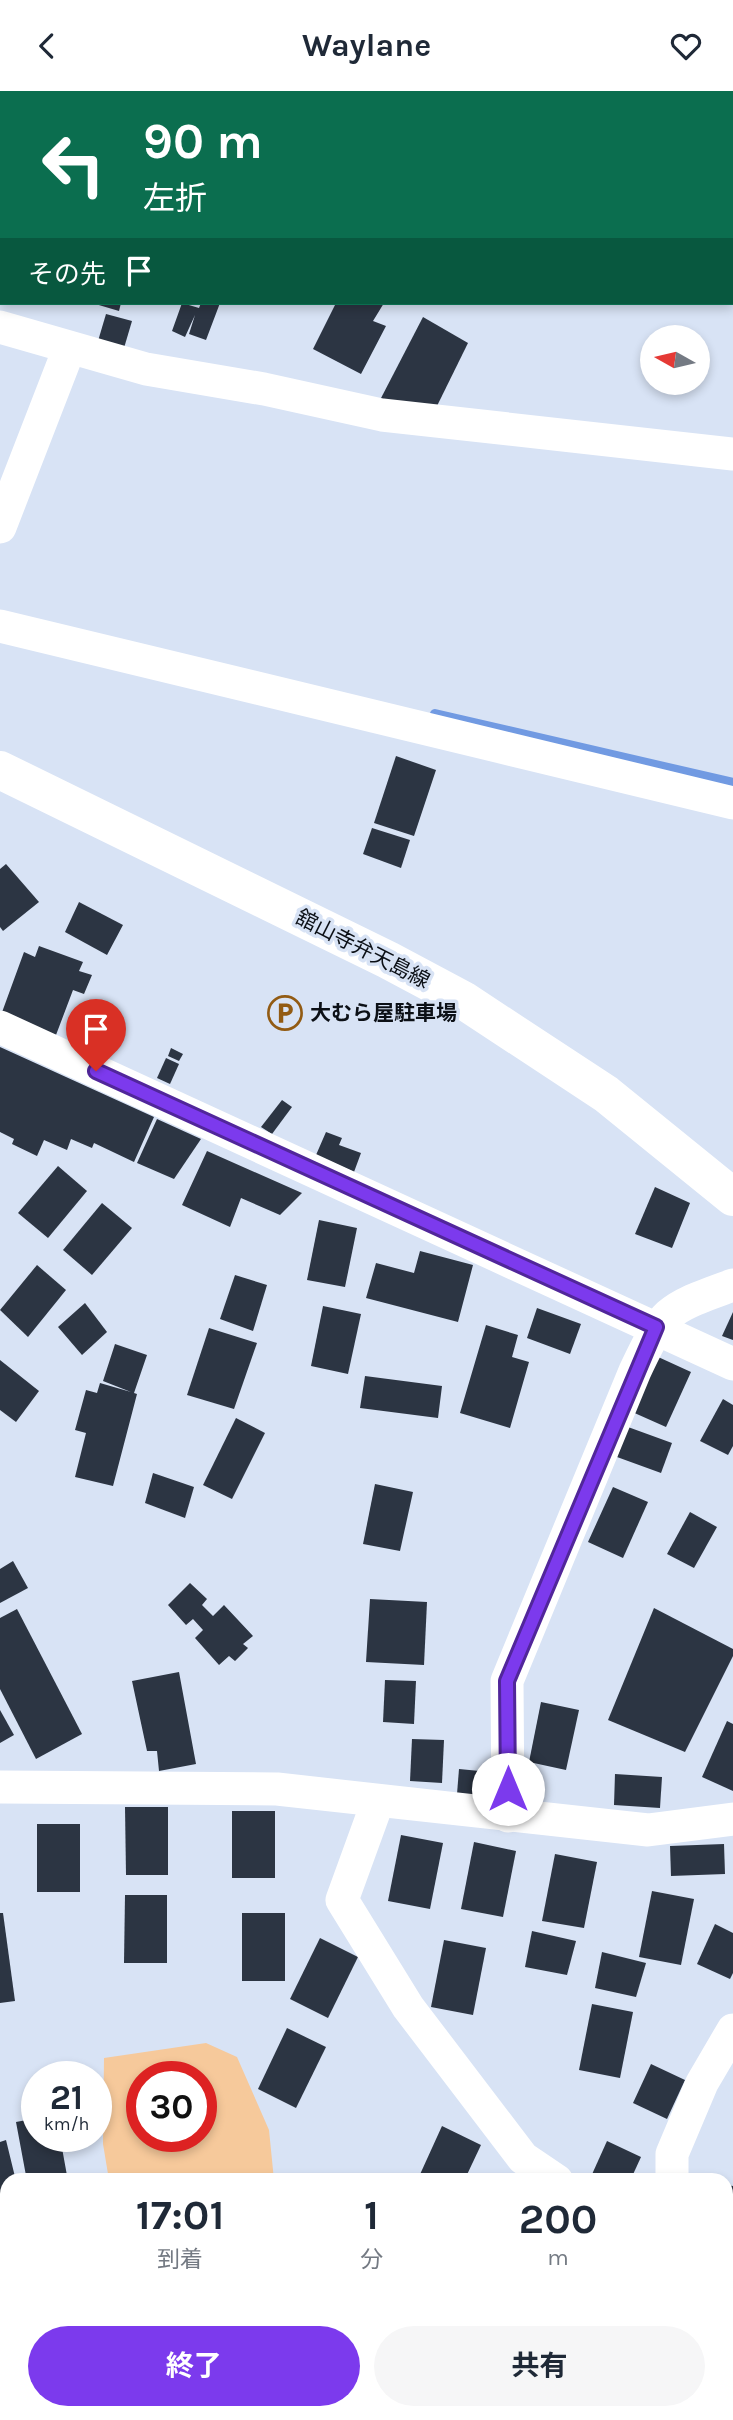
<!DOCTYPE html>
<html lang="ja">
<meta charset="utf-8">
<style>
:root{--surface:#fff;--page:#f6f6f7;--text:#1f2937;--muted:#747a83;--accent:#7c3aed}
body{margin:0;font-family:Karla,"Noto Sans JP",sans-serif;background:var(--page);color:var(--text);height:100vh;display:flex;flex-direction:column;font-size:26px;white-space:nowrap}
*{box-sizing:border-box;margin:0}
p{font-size:23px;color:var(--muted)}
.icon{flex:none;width:38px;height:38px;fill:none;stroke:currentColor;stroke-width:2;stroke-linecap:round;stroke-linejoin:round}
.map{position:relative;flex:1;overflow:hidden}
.details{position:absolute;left:0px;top:2082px;width:733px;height:247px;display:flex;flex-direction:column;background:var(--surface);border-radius:21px 21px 0 0;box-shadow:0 4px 10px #0003}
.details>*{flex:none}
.top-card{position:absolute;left:0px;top:0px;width:733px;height:214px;box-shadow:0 4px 10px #0003;background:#0b6e4f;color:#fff;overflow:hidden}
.needle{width:46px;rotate:278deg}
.buttons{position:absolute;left:640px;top:234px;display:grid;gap:14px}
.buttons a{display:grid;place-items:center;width:70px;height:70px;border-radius:50%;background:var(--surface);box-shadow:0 4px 10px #0003;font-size:35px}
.speed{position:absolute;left:21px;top:1970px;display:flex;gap:14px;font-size:35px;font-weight:700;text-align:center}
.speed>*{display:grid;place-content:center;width:91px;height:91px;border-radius:50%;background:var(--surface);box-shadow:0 4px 10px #0003;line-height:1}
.speed small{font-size:18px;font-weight:400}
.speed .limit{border:10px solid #d22;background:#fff;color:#111}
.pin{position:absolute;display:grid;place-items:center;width:60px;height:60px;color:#fff;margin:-72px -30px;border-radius:50% 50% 50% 0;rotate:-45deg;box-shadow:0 0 7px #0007}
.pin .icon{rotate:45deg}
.me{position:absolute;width:77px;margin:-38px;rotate:0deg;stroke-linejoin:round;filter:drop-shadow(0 0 5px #0008)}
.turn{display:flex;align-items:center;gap:24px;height:147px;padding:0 28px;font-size:32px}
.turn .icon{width:91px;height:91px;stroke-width:2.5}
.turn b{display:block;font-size:49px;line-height:60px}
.then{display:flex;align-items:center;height:66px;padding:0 28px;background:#0003;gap:14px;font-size:26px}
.eta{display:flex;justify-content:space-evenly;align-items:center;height:119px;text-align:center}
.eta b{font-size:42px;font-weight:700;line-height:49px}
.action{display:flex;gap:14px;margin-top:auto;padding:14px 28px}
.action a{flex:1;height:80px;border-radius:42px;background:var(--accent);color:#fff;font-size:28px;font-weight:700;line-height:80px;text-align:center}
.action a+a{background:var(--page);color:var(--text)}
header{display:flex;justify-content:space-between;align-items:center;height:91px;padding:0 28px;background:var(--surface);font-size:32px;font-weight:700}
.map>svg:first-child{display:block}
.green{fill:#f6c99b;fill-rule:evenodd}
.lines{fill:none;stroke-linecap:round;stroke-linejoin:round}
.stream{stroke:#719ae2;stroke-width:10}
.building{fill:#2c3543}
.minor{stroke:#fff;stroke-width:33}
.tertiary{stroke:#fff;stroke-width:38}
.secondary{stroke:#fff;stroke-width:38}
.route-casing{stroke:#51269a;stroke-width:18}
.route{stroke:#7c3aed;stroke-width:12}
.labels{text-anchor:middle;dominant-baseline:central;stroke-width:7;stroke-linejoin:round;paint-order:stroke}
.street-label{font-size:21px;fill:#0c1016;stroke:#d8e3f5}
.poi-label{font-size:21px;font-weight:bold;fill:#0c1016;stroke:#d8e3f5;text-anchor:start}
</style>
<header><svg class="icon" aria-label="back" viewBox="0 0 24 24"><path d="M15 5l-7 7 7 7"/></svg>Waylane<svg class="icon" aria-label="heart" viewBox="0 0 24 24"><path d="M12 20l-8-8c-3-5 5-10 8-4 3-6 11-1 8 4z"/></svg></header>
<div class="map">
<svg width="733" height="2329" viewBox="0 0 733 2329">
<rect width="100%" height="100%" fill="#d8e3f5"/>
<g class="green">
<path d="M697,0H733V216L732,2Z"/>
<path d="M206,1952L237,1966L269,2039L274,2089H109L103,2053L104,1967ZM142,1986H201V2046H142Z"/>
<path d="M224,2322H359L365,2329H229Z"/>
</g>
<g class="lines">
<path class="stream" d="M435,623L733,692"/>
</g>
<g class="building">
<path d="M92,212H121L119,220Z"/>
<path d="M182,212L199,217L201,212H220L206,249L189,243L195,224L185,246L172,240Z"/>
<path d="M336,212H384L373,230L386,235L361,283L313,258Z"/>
<path d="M106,223L132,230L124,257L98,250Z"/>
<path d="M423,226L468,252L436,317L380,309Z"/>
<path d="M396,665L436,679L414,745L374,732Z"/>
<path d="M372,737L410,749L401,777L363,763Z"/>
<path d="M6,773L39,811L3,840L0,836V778Z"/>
<path d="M79,811L123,834L107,864L65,841Z"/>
<path d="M39,855L83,871L79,880L92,884L84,903L73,899L56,944L1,924L24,861L35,866Z"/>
<path d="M0,956L154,1026L134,1071L94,1052L92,1057L71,1048L67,1059L44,1049L37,1065L12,1053L14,1048L0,1041Z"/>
<path d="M171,957L183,963L179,970L168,965Z"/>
<path d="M166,967L179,973L170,993L157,987Z"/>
<path d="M282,1009L292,1016L272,1043L261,1036Z"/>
<path d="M157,1028L201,1048L174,1088L137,1072Z"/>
<path d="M326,1041L342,1047L339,1054L361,1062L354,1081L316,1064Z"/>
<path d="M207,1060L302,1102L280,1124L241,1107L230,1136L182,1114Z"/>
<path d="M58,1075L87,1100L48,1147L18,1122Z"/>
<path d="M655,1096L690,1112L672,1157L635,1143Z"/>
<path d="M102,1112L132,1137L92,1184L63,1159Z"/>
<path d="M319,1129L357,1137L345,1196L307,1189Z"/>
<path d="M420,1160L473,1174L458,1231L366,1207L376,1172L414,1182Z"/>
<path d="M37,1174L66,1199L28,1246L0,1219Z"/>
<path d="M235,1184L267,1194L253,1240L220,1228Z"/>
<path d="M85,1212L107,1241L82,1264L58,1236Z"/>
<path d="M323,1215L361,1223L348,1283L311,1275Z"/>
<path d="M537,1217L581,1233L570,1263L527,1247Z"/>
<path d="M733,1221V1249L722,1245Z"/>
<path d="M486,1234L518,1244L512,1266L529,1271L510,1337L460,1322Z"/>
<path d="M209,1237L257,1252L234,1318L187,1304Z"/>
<path d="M115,1253L147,1264L134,1302L137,1303L113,1395L75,1386L86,1342L75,1339L86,1299L97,1302L100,1292L131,1301L103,1290Z"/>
<path d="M656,1265L691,1281L666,1336L630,1320Z"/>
<path d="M0,1269L39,1300L16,1331L0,1319Z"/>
<path d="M365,1285L442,1295L438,1327L360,1317Z"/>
<path d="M723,1308L733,1314V1355L728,1364L700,1350Z"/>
<path d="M236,1327L265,1342L232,1408L203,1394Z"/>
<path d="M628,1336L672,1352L661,1382L617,1366Z"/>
<path d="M153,1382L194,1396L185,1427L145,1412Z"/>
<path d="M375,1393L413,1401L400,1460L363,1453Z"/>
<path d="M613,1396L648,1411L623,1467L588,1451Z"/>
<path d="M690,1421L717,1436L694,1477L667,1463Z"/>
<path d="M13,1470L28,1497L0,1512V1478Z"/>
<path d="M190,1492L207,1508L202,1514L213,1525L224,1514L253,1545L243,1553L248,1557L235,1570L229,1565L219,1574L195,1547L203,1539L193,1528L186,1534L168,1514Z"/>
<path d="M370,1508L427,1511L424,1574L366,1571Z"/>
<path d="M654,1517L733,1558V1565L685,1661L608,1629Z"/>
<path d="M17,1518L82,1643L36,1668L0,1598V1527Z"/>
<path d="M179,1581L196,1673L159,1680L157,1660H147L132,1590Z"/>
<path d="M385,1589L416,1590L414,1633L383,1631Z"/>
<path d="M541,1611L579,1619L566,1679L529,1671Z"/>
<path d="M0,1619L14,1644L0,1652Z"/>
<path d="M727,1630L733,1633V1700L702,1686Z"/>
<path d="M412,1648L444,1649L442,1692L410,1690Z"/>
<path d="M459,1678L490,1681L489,1705L457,1703Z"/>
<path d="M615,1683L662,1686L660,1717L614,1714Z"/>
<path d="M125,1716H168V1784H126Z"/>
<rect x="232" y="1720" width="43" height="67"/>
<rect x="37" y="1733" width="43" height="68"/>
<path d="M401,1744L443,1752L430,1818L388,1810Z"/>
<path d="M474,1751L516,1760L503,1826L461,1818Z"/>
<path d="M724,1753L725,1783L671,1785L670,1755Z"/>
<path d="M555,1763L597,1771L584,1837L542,1830Z"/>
<path d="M652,1800L694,1808L681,1874L639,1866Z"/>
<path d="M125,1804H167V1872H124Z"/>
<path d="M0,1822H3L15,1910L0,1912Z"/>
<rect x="242" y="1822" width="43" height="68"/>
<path d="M715,1833L733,1842V1882L730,1888L697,1873Z"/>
<path d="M532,1840L576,1850L567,1884L525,1876Z"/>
<path d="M320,1847L358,1866L328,1927L290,1908Z"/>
<path d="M444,1849L486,1857L473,1924L431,1916Z"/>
<path d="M602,1861L646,1872L636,1906L595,1897Z"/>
<path d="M592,1913L633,1921L620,1987L579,1979Z"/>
<path d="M287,1937L326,1956L296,2017L258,1998Z"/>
<path d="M651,1973L685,1989L667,2028L633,2012Z"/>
<path d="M37,2027V2046H60L68,2090H27L16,2031Z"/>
<path d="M442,2035L481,2054L464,2090H417Z"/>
<path d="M6,2049L16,2090H7V2121L0,2123V2051Z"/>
<path d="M607,2050L641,2066L630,2090H589Z"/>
<path d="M726,2094L733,2095V2156L726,2155Z"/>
<path d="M0,2302H1L8,2329H0Z"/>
</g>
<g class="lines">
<g class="minor">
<path d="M0,236L146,278L264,298L382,324L733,363"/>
<path d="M0,436L69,258"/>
<path d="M0,535L733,712"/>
<path d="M0,936L733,1273"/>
<path d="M0,1696L277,1698L648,1739L733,1728"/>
<path d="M378,1710L342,1809L408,1916L523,2067L557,2090"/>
<path d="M508,1725L507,1590L635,1280C665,1216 668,1218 733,1194"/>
<path d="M672,2090V2063L702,1992L733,1939"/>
<path d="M726,2188L733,2189"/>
</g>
<g class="tertiary">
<path d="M0,2246L7,2266"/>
<path d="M27,2322L29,2329"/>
</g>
<path class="secondary" d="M0,679L388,869L463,909L606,1003L733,1106"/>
</g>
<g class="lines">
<g class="route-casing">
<path id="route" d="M96,980L656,1236L507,1590L508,1698"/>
</g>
<use href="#route" class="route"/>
</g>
<defs>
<g id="parking-ring" transform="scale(1.75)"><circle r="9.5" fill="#d8e3f5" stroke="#925b13" stroke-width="1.5"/><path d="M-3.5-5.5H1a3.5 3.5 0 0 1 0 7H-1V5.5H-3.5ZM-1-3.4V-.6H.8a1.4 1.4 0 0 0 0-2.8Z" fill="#925b13"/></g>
</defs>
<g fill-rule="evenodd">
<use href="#parking-ring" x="285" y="922"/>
</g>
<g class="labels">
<g class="street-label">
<text transform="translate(363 858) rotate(27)">舘山寺弁天島線</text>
</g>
<g class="poi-label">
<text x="310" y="922">大むら屋駐車場</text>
</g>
</g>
</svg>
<div class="buttons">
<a><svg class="needle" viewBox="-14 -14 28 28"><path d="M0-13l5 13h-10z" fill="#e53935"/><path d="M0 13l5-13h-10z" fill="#747a83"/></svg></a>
</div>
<div class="speed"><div>21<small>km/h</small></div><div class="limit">30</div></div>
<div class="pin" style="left:96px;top:980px;background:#d93025"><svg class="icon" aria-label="arrive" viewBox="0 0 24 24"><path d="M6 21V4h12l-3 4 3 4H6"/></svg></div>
<svg class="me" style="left:508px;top:1698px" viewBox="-20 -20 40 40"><circle r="19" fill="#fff"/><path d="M0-13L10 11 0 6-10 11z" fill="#7c3aed"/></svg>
<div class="top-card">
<div class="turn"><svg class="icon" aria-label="left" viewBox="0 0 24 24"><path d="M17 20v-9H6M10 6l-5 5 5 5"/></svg><div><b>90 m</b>左折</div></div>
<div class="then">その先<svg class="icon" aria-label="arrive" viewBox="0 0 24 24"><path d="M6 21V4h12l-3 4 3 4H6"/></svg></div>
</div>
<section class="details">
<div class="eta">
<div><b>17:01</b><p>到着</p></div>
<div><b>1</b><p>分</p></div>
<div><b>200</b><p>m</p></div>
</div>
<div class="action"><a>終了</a><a>共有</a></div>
</section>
</div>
